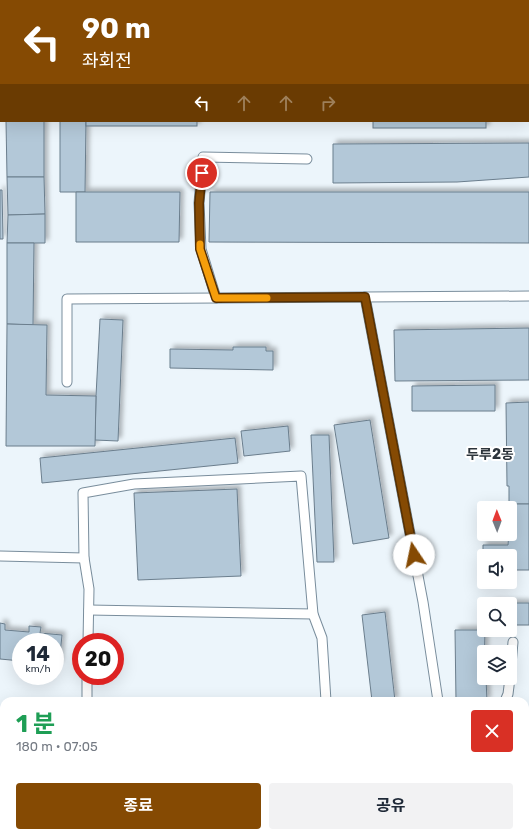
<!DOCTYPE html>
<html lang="ko">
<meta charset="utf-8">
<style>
:root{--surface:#fff;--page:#f2f2f3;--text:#1f2937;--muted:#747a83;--accent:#854a03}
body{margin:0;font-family:Rubik,"Noto Sans KR",sans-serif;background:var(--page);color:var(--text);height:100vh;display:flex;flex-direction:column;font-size:15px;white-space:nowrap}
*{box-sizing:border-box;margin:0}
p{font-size:13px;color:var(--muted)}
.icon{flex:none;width:22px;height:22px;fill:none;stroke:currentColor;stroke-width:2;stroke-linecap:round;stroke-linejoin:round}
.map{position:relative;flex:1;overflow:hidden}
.side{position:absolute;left:0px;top:697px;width:529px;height:140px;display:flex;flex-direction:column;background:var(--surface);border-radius:12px 12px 0 0;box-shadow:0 4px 16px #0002}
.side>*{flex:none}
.top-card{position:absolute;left:0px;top:0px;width:529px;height:122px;box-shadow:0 4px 16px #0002;background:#854a03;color:#fff;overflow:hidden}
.needle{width:26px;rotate:359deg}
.tools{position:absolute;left:477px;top:501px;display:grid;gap:8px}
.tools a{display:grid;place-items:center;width:40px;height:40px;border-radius:4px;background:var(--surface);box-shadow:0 4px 16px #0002;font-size:20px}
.speed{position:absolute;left:12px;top:633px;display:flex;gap:8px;font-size:20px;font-weight:700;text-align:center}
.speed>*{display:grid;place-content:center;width:52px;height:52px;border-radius:50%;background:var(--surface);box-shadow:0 4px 16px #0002;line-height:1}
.speed small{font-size:10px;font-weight:400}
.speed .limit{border:6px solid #d22;background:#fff;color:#111}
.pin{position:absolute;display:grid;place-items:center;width:34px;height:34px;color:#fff;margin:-17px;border:2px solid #fff;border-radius:50%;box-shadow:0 1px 4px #0007}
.me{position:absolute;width:44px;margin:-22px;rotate:349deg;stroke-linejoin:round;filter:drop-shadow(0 0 3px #0008)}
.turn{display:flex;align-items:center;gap:14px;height:84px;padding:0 16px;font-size:18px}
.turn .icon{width:52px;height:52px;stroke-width:2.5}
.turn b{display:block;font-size:28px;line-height:34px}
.lanes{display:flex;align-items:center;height:38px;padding:0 16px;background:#0003;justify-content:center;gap:20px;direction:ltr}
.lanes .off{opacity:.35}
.round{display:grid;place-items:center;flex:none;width:42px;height:42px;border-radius:4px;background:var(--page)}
.head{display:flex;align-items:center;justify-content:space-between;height:68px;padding:0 16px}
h1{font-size:24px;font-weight:700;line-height:30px;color:#1e9e55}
.button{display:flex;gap:8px;margin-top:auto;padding:8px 16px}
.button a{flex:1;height:46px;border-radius:4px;background:var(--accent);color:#fff;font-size:16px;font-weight:700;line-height:46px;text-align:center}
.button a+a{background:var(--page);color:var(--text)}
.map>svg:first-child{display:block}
.building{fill:#b3c8d8;stroke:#6b7e8d;filter:url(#shadow)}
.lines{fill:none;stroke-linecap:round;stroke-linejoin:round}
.service-casing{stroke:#798d9c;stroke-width:11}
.minor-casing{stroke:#798d9c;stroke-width:20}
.service{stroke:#fff;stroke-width:9}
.minor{stroke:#fff;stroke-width:18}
.route-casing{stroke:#563002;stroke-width:10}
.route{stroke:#854a03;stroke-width:7}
.slow{stroke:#f59e0b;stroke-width:7}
.labels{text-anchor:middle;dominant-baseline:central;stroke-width:4;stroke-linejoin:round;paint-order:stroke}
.quarter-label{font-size:14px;font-weight:bold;fill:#2c343b;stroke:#fff}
</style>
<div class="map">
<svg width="529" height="837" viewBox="0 0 529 837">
<defs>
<filter id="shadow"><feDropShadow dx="3.5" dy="-3.5" stdDeviation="2" flood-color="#0004"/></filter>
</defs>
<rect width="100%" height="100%" fill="#ecf5fb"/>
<g class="building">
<rect x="256" y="0" width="41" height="1"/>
<path d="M6,121H44V177H7Z"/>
<path d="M60,121H86L85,192H60Z"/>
<rect x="86" y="121" width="111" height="5"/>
<rect x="373" y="121" width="113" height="7"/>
<path d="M529,143V177L457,182L333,183V144Z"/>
<path d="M7,177H44L45,214L8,215Z"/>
<path d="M0,190H2L3,239H0Z"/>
<path d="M76,192H180L179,242H76Z"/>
<path d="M210,192H529V243L209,242Z"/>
<path d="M45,214V243H7L8,215Z"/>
<path d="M7,243H34L33,325L7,324Z"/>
<path d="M100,319L123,320L118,441L95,440L96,396Z"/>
<path d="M7,324L47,325L46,395L96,396L95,446H6Z"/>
<path d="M529,328V380L395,381L394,330Z"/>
<path d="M233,347H266V351H273V370L170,368V349L233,350Z"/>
<path d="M495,385V411H412V386Z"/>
<path d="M529,402V504H509V486H507L506,403Z"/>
<path d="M370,420L389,538L353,544L334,425Z"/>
<path d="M288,426L290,451L244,456L241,431Z"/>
<path d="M311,435H329L334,562H317Z"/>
<path d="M235,438L238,463L42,483L40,458Z"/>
<path d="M237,489L241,576L138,580L134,493Z"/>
<path d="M508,504H529V570H510V556H484L483,571V545H508L510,508H508Z"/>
<path d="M492,603H529V625H510V604Z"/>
<path d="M385,612L395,701H372L362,615Z"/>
<path d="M0,623L5,624V630L29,632V626L41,627L40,633L62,635L59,665L55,664V642H21V661L0,659Z"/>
<path d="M455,630H485L484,678H486L487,701H456Z"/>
<rect x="525" y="716" width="4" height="33"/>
<rect x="0" y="746" width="4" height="65"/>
<rect x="525" y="774" width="2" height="27"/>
<path d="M525,821H527V837H482V833H525Z"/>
<path d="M37,833H59L58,837H37Z"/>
<path d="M130,833L199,835V837H130Z"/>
<rect x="292" y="833" width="12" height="3"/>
<path d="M0,835L28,837H0Z"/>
<rect x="65" y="835" width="13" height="2"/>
<path d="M210,835L286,837H210Z"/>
</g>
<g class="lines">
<g class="service-casing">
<g id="service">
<path d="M365,297L423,602L438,701"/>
<path d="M216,298L201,249L199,203L203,157L307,159"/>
<path d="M67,382V299L529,296"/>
<path d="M0,556L84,558"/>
<path d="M89,610L313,614"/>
<path d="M88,642L89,589L84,558L83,493L134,484L301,476L313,614L322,638L326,701"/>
<path d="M510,676L513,642"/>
<path d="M87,701V676"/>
<path d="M505,701L508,694L510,678"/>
<path d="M344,833V837"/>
</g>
</g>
<g class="minor-casing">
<path id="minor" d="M458,833L459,837"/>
</g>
<use href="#service" class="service"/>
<use href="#minor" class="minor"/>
</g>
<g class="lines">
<g class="route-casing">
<path id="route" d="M202,173L199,203L200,249L216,298L365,297L414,555"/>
</g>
<use href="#route" class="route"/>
<path class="slow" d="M200,244V249L216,298H267"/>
</g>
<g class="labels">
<g class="quarter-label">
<text x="490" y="454">두루2동</text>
</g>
</g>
</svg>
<div class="tools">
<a><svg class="needle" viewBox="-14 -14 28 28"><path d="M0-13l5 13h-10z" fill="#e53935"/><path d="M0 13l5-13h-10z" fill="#747a83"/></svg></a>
<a><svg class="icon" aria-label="sound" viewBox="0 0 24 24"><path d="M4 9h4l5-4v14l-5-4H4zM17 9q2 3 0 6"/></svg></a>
<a><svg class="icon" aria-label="search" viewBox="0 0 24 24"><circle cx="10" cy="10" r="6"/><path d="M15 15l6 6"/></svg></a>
<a><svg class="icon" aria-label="layers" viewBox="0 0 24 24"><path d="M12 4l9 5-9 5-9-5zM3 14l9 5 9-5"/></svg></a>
</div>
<div class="speed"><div>14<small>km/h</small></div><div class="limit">20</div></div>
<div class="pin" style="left:202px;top:173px;background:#d93025"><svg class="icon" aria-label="arrive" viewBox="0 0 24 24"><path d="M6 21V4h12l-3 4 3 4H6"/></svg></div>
<svg class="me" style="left:414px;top:555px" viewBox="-20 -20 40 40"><circle r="19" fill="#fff"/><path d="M0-13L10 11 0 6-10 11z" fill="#854a03"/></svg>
<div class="top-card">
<div class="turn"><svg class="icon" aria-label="left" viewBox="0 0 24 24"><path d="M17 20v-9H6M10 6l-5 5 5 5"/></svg><div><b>90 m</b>좌회전</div></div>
<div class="lanes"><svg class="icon" aria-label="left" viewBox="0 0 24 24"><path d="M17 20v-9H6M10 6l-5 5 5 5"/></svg><svg class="icon off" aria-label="ahead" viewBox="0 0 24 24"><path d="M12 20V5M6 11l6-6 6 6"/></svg><svg class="icon off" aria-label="ahead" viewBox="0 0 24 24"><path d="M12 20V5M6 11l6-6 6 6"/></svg><svg class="icon off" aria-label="right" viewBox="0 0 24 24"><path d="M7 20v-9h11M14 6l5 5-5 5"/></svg></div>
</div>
<section class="side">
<div class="head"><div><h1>1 분</h1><p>180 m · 07:05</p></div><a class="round" style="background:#d93025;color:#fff"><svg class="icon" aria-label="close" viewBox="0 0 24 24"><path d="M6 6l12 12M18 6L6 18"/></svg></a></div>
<div class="button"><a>종료</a><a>공유</a></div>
</section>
</div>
